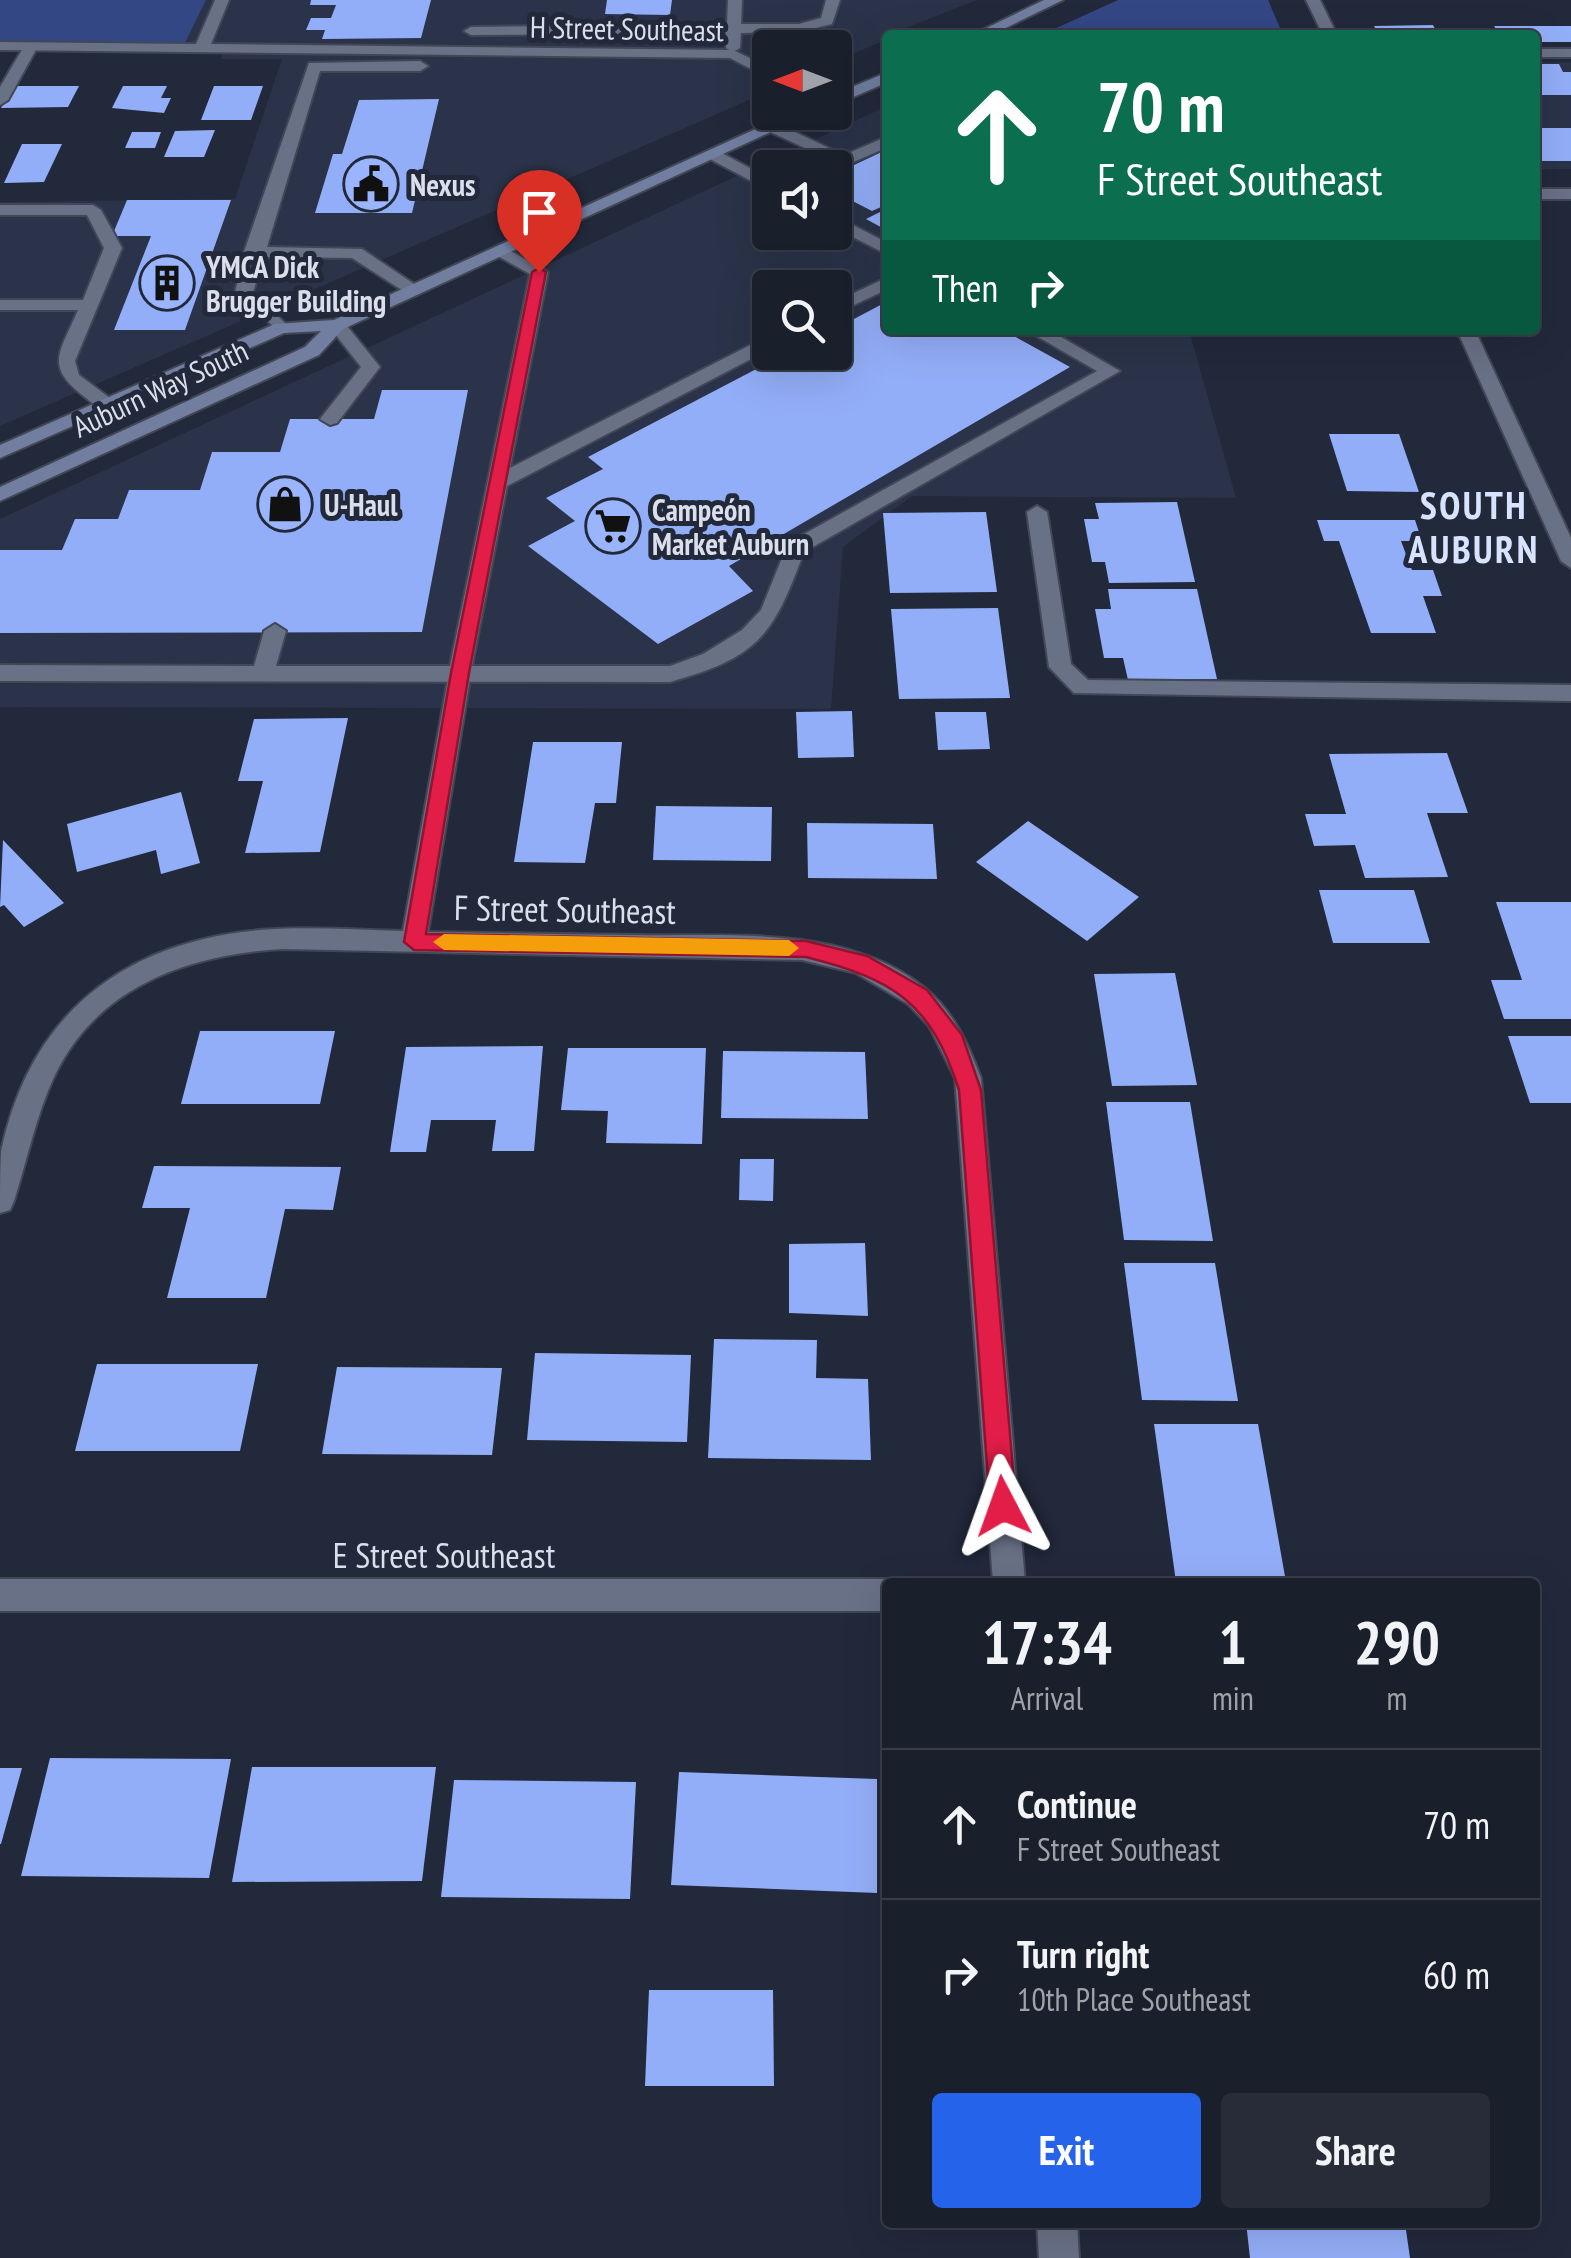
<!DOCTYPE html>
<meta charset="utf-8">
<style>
:root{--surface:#1a1f2c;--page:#272c38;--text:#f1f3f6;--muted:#9fa2a9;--line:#383d48;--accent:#2563eb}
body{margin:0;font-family:"PT Sans Narrow",sans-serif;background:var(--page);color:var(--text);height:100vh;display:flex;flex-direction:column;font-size:38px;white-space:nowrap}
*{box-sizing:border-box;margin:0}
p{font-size:32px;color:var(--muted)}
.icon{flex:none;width:55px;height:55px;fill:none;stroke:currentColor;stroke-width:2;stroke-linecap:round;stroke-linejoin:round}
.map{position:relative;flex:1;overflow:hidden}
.drawer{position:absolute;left:882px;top:1578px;width:658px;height:650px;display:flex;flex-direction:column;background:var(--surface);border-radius:10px;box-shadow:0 10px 40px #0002,0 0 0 2px var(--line)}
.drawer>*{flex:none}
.guide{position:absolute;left:882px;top:30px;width:658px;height:305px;border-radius:10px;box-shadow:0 10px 40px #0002,0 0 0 2px var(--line);background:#0b6e4f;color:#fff;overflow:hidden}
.needle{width:65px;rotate:270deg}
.fabs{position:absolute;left:752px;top:30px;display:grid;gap:20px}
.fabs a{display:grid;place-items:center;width:100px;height:100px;border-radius:10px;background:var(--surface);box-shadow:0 10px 40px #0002,0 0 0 2px var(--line);font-size:50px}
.pin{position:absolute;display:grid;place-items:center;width:85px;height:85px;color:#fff;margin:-102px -42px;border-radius:50% 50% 50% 0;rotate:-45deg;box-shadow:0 0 10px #0007}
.pin .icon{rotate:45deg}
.me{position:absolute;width:110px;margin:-55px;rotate:356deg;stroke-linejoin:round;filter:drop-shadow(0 0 8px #0008)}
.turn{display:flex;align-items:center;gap:35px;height:210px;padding:0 50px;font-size:45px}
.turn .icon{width:130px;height:130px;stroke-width:2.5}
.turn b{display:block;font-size:70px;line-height:85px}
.then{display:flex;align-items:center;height:95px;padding:0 50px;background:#0003;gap:20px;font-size:38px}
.eta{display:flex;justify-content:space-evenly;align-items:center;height:170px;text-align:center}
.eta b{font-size:60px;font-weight:600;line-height:70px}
.action{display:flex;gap:20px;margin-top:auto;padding:20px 50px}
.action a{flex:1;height:115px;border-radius:10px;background:var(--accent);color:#fff;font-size:40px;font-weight:600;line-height:115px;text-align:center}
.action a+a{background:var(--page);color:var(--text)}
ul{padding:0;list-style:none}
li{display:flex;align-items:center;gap:30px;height:150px;padding:0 50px;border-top:2px solid var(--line)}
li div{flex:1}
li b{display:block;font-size:38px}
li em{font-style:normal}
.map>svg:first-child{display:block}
.built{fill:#2a3349;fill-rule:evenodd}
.green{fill:#344785}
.building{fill:#93aef8}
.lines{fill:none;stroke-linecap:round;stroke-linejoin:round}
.service-casing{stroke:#424756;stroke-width:4}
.minor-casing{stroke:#424756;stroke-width:4}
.tertiary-casing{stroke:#424756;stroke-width:4}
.secondary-casing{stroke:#424756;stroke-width:4}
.service{fill:#697187;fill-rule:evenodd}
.minor{fill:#697187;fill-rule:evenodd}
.tertiary{fill:#697187;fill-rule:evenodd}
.secondary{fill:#717ea0;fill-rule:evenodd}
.route{fill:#e11d48;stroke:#92132f;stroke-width:2.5}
.slow{fill:#f59e0b}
.labels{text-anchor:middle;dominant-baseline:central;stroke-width:10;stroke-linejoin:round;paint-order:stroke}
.far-street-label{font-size:30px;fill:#dadfeb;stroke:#22293b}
.far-poi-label{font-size:30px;font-weight:bold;fill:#dadfeb;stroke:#22293b;text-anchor:start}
.street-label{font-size:35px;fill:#dadfeb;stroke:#22293b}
.far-district-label{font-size:38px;font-weight:bold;letter-spacing:2.5px;fill:#d8e3ff;stroke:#22293b}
</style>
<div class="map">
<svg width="1571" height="2258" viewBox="0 0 1571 2258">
<rect width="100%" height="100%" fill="#22293b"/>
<g class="built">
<path d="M206,0H977L888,35L887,39L835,62V48H770V91L0,426V202L235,199L282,59H221L225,48L183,47Z"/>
<rect x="1535" y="62" width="36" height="107"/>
<path d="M887,106L888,330H1189L1236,498L912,496L843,547L831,709L0,707V519ZM770,168H835V232H770ZM770,288H835V352H770Z"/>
</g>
<g class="green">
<path d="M0,0H206L183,47L0,46Z"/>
<path d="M1118,0H1268L1283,35H1041Z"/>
</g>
<g class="building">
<path d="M311,0H431L421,38L322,39L325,30H306L311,18H331L336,5H310Z"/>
<path d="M607,0H672L670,15L605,14Z"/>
<path d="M1433,25L1438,35H1379L1374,26Z"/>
<path d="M1494,26H1571V42H1535V35H1500Z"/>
<path d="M1535,64H1559L1563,72H1571V95H1535Z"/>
<path d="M14,86H79L68,107L1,108Z"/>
<path d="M123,86H167L161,98H171L164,113L112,108Z"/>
<path d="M214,86H263L251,120H201Z"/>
<path d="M439,99L412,213H315L333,154H342L359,100Z"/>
<path d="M1535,128H1571V161H1536Z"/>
<path d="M215,130L204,157H164L175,131Z"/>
<path d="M132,132H161L155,148H125Z"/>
<path d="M22,144H62L44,182L4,183Z"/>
<path d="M888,149V204L872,211L835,192V174Z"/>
<path d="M127,200H231L185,330H114L151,236H112Z"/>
<path d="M888,208V231L866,219Z"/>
<path d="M888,301V330H1003L1070,367L729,566L753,591L658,644L528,546L575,521L546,498L603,469L588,457L789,352H835V329Z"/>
<path d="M382,390H468L422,632L0,633V550H62L75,519H118L129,490H200L212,452H280L290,419H374Z"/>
<path d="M1329,434H1399L1419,492L1347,491Z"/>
<path d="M1177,502L1195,582L1109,583L1105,562H1092L1084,519H1099L1095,503Z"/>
<path d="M986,512L997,592L890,593L883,513Z"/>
<path d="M1317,520H1415L1422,541H1401L1412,570H1433L1442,596H1423L1436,633H1371L1339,541H1324Z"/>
<path d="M1108,589H1197L1217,679L1128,680L1123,658H1104L1095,609H1111Z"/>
<path d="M998,608L1010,698L899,699L891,609Z"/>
<path d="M852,711L854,757L798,758L796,712Z"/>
<path d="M935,712H986L990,749L938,750Z"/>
<path d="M348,718L320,852L245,853L263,781H238L254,719Z"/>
<path d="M533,742H622L616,803H595L585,863L514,862Z"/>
<path d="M1447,753L1468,813H1427L1448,877L1365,878L1355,845L1314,846L1305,814H1346L1329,754Z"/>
<path d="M181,792L200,863L161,874L156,850L77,872L67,824Z"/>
<path d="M656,806L772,807L771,861L653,860Z"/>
<path d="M1028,821L1139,897L1087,941L976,862Z"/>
<path d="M807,823L933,824L937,879L808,878Z"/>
<path d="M3,840L64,903L24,927L4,905L0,907Z"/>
<path d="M1319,890H1414L1430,943H1333Z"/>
<path d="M1496,902H1571V1019H1504L1491,980H1522Z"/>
<path d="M1175,973L1197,1085L1112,1086L1094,974Z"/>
<path d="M200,1031H335L320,1104H181Z"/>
<path d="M1508,1036H1571V1103H1530Z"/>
<path d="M543,1046L534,1151H492L496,1120H431L426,1152H390L406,1047Z"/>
<path d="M568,1048H706L702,1144L606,1143L608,1111L561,1110Z"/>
<path d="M723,1051L865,1052L868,1119L721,1118Z"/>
<path d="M1106,1102H1190L1213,1241L1124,1240Z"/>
<path d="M740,1159H774L773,1201L739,1200Z"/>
<path d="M154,1166L341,1167L333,1210L285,1209L266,1298H167L190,1208H142Z"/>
<path d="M865,1243L868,1316L789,1313V1244Z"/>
<path d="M1124,1263H1215L1238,1401L1142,1400Z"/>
<path d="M714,1339L817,1340L816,1378L868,1379L871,1460L708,1458Z"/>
<path d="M535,1353L691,1355L687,1442L527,1440Z"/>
<path d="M97,1364H258L240,1451H75Z"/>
<path d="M337,1367L502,1368L492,1455L322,1454Z"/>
<path d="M1154,1424H1258L1286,1582H1176Z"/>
<path d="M50,1758L231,1759L209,1878L21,1876Z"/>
<path d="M252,1767H436L422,1881L232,1882Z"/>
<path d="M0,1768H22L1,1844H0Z"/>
<path d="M679,1772L877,1779V1893L671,1885Z"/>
<path d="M454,1780L636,1782L630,1899L441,1897Z"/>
<path d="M649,1990H773L774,2086H645Z"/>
<path d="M1246,2222L1405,2223L1410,2258H1250Z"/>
</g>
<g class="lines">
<g class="service-casing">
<g id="service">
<path d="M728,0H742L741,24H799L821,18L826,0H840L832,24L799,32L741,33L740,48L733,52L726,48V33L471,35L464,31L471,27L727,24Z"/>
<path d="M26,43L38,46L8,100L0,105V87Z"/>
<rect x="1535" y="49" width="36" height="8"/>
<path d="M309,63L420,61L428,66L420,71H320L267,247L362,249L423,290L408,294L352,258L264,257L253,292L290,328L281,333L235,293L244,252Z"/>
<path d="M768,125H780L844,155L888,136V147L844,166L768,131Z"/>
<path d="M708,152H720L770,179V191L708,158Z"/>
<path d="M0,205H93L101,210L122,248L75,361L79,375L114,401V409C101,411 96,406 86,398C43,366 60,353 78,310H0V300H83L104,248L87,215H0Z"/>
<path d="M835,216L888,243V255L835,228Z"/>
<path d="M502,246L548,272L510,468L764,338L770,337V349L507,486L472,666H670L703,654L742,630L761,610L788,543L1097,371L1026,330H1049L1120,371L804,552C773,635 760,657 670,682L0,681V665L254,666L264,631L275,624L286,631L276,666H450L530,274L496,255V247Z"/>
<path d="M888,277V289L835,314V302Z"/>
<path d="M337,320L343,321L380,367L337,423L330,425L320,419L361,367L328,325Z"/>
<path d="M1037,506L1047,512L1071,664L1088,680L1571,685V701L1074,693L1049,667L1027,512Z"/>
</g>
</g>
<g class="minor-casing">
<g id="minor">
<path d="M215,0H229L211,44L733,50L770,68V79L730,58L0,50V42L196,44Z"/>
<rect x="1535" y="189" width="36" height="10"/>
<path d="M460,665L471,673L428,932C498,933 567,934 636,935C731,937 846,924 925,988C954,1012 968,1044 981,1078L1025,1582H993L955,1078L929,1026L908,1004L856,973L802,960L282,949C188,955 97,986 54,1077C36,1116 27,1160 14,1201L10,1210L0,1213C0,1194 0,1171 1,1152C28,1022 113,949 242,932C295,925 350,930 403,931L449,673Z"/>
<path d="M0,1579H888L898,1582H888V1611H0Z"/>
<path d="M1037,2222H1077L1079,2258H1039Z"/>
</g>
</g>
<g class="tertiary-casing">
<g id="tertiary">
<path d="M1306,0H1320L1337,35H1323Z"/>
<path d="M1457,330H1475L1571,538V568L1561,561Z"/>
</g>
</g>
<g class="secondary-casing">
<g id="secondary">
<path d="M1044,0H1063L991,35H972Z"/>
<path d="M888,72V82L835,105V94Z"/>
<path d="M793,112H814L343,329L319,355L0,501V487L305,347L321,331L284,333L0,458V445L275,324L334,320Z"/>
</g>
</g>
<use href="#service" class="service"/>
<use href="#minor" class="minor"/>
<use href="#tertiary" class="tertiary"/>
<use href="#secondary" class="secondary"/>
</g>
<path class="route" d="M539,268L546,272L469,673L426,934L806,941L867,956L927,990L962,1035L981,1090L1016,1506L1012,1515L1003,1518L994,1515L990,1506L959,1090C931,1002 893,979 806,957L414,950L404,942L451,673L532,272Z"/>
<path class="slow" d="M444,934L789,940L799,948L789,956L444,950L433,942Z"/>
<defs>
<g id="civic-disc" transform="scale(2.875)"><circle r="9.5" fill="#9ab5fd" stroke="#22293b"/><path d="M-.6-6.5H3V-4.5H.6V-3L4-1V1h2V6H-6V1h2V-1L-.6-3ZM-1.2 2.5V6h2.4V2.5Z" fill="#111"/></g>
<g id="building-disc" transform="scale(2.875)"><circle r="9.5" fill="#9ab5fd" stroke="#22293b"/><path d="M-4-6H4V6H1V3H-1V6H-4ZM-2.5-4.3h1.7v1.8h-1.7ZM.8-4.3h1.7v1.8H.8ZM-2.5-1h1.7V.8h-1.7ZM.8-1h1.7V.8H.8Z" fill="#111"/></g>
<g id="shop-disc" transform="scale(2.875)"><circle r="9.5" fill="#9ab5fd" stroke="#22293b"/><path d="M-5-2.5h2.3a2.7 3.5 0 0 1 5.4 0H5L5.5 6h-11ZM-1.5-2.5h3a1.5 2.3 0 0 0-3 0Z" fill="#111"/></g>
<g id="supermarket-disc" transform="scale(2.875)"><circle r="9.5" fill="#9ab5fd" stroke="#22293b"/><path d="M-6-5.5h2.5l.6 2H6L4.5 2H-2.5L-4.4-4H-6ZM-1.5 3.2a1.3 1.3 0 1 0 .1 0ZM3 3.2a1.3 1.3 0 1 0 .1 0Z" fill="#111"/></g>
</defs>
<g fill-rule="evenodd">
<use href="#civic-disc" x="371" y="184"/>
<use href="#building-disc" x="167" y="283"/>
<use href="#shop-disc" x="285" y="504"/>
<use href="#supermarket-disc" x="613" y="526"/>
</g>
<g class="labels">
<g class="far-street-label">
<text transform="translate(627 28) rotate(1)">H Street Southeast</text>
<text transform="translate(160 388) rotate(-25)">Auburn Way South</text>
</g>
<g class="far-poi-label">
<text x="410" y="184">Nexus</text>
<text x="206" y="266">YMCA Dick<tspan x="206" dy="34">Brugger Building</tspan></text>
<text x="324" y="504">U-Haul</text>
<text x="652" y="509">Campeón<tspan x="652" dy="34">Market Auburn</tspan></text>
</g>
<g class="street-label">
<text transform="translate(565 909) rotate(1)">F Street Southeast</text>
<text x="444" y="1555">E Street Southeast</text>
</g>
<g class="far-district-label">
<text x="1474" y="504">SOUTH<tspan x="1474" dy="44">AUBURN</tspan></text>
</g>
</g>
</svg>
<div class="fabs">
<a><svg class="needle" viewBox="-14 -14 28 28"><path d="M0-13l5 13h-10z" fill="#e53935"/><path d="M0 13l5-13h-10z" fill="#9fa2a9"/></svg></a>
<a><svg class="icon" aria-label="sound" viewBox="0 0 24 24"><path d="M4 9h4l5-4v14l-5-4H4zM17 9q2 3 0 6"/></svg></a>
<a><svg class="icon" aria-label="search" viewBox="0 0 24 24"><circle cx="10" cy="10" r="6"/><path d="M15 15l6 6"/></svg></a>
</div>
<div class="pin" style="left:539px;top:272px;background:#d93025"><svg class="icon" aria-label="arrive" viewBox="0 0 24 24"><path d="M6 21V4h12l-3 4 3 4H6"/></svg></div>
<svg class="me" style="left:1003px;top:1506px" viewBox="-20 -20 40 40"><path d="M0-17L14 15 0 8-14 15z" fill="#e11d48" stroke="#fff" stroke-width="4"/></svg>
<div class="guide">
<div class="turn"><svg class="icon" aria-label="ahead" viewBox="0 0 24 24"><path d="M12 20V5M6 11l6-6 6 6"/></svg><div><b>70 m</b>F Street Southeast</div></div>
<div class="then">Then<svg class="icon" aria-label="right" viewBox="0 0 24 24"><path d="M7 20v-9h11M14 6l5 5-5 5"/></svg></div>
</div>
<section class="drawer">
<div class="eta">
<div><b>17:34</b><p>Arrival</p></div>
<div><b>1</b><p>min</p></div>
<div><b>290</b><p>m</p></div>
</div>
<ul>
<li><svg class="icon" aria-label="ahead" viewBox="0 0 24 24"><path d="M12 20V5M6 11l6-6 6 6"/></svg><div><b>Continue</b><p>F Street Southeast</p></div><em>70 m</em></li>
<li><svg class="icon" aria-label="right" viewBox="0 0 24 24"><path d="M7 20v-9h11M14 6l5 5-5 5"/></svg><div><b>Turn right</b><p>10th Place Southeast</p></div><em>60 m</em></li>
</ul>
<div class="action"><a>Exit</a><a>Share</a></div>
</section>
</div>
